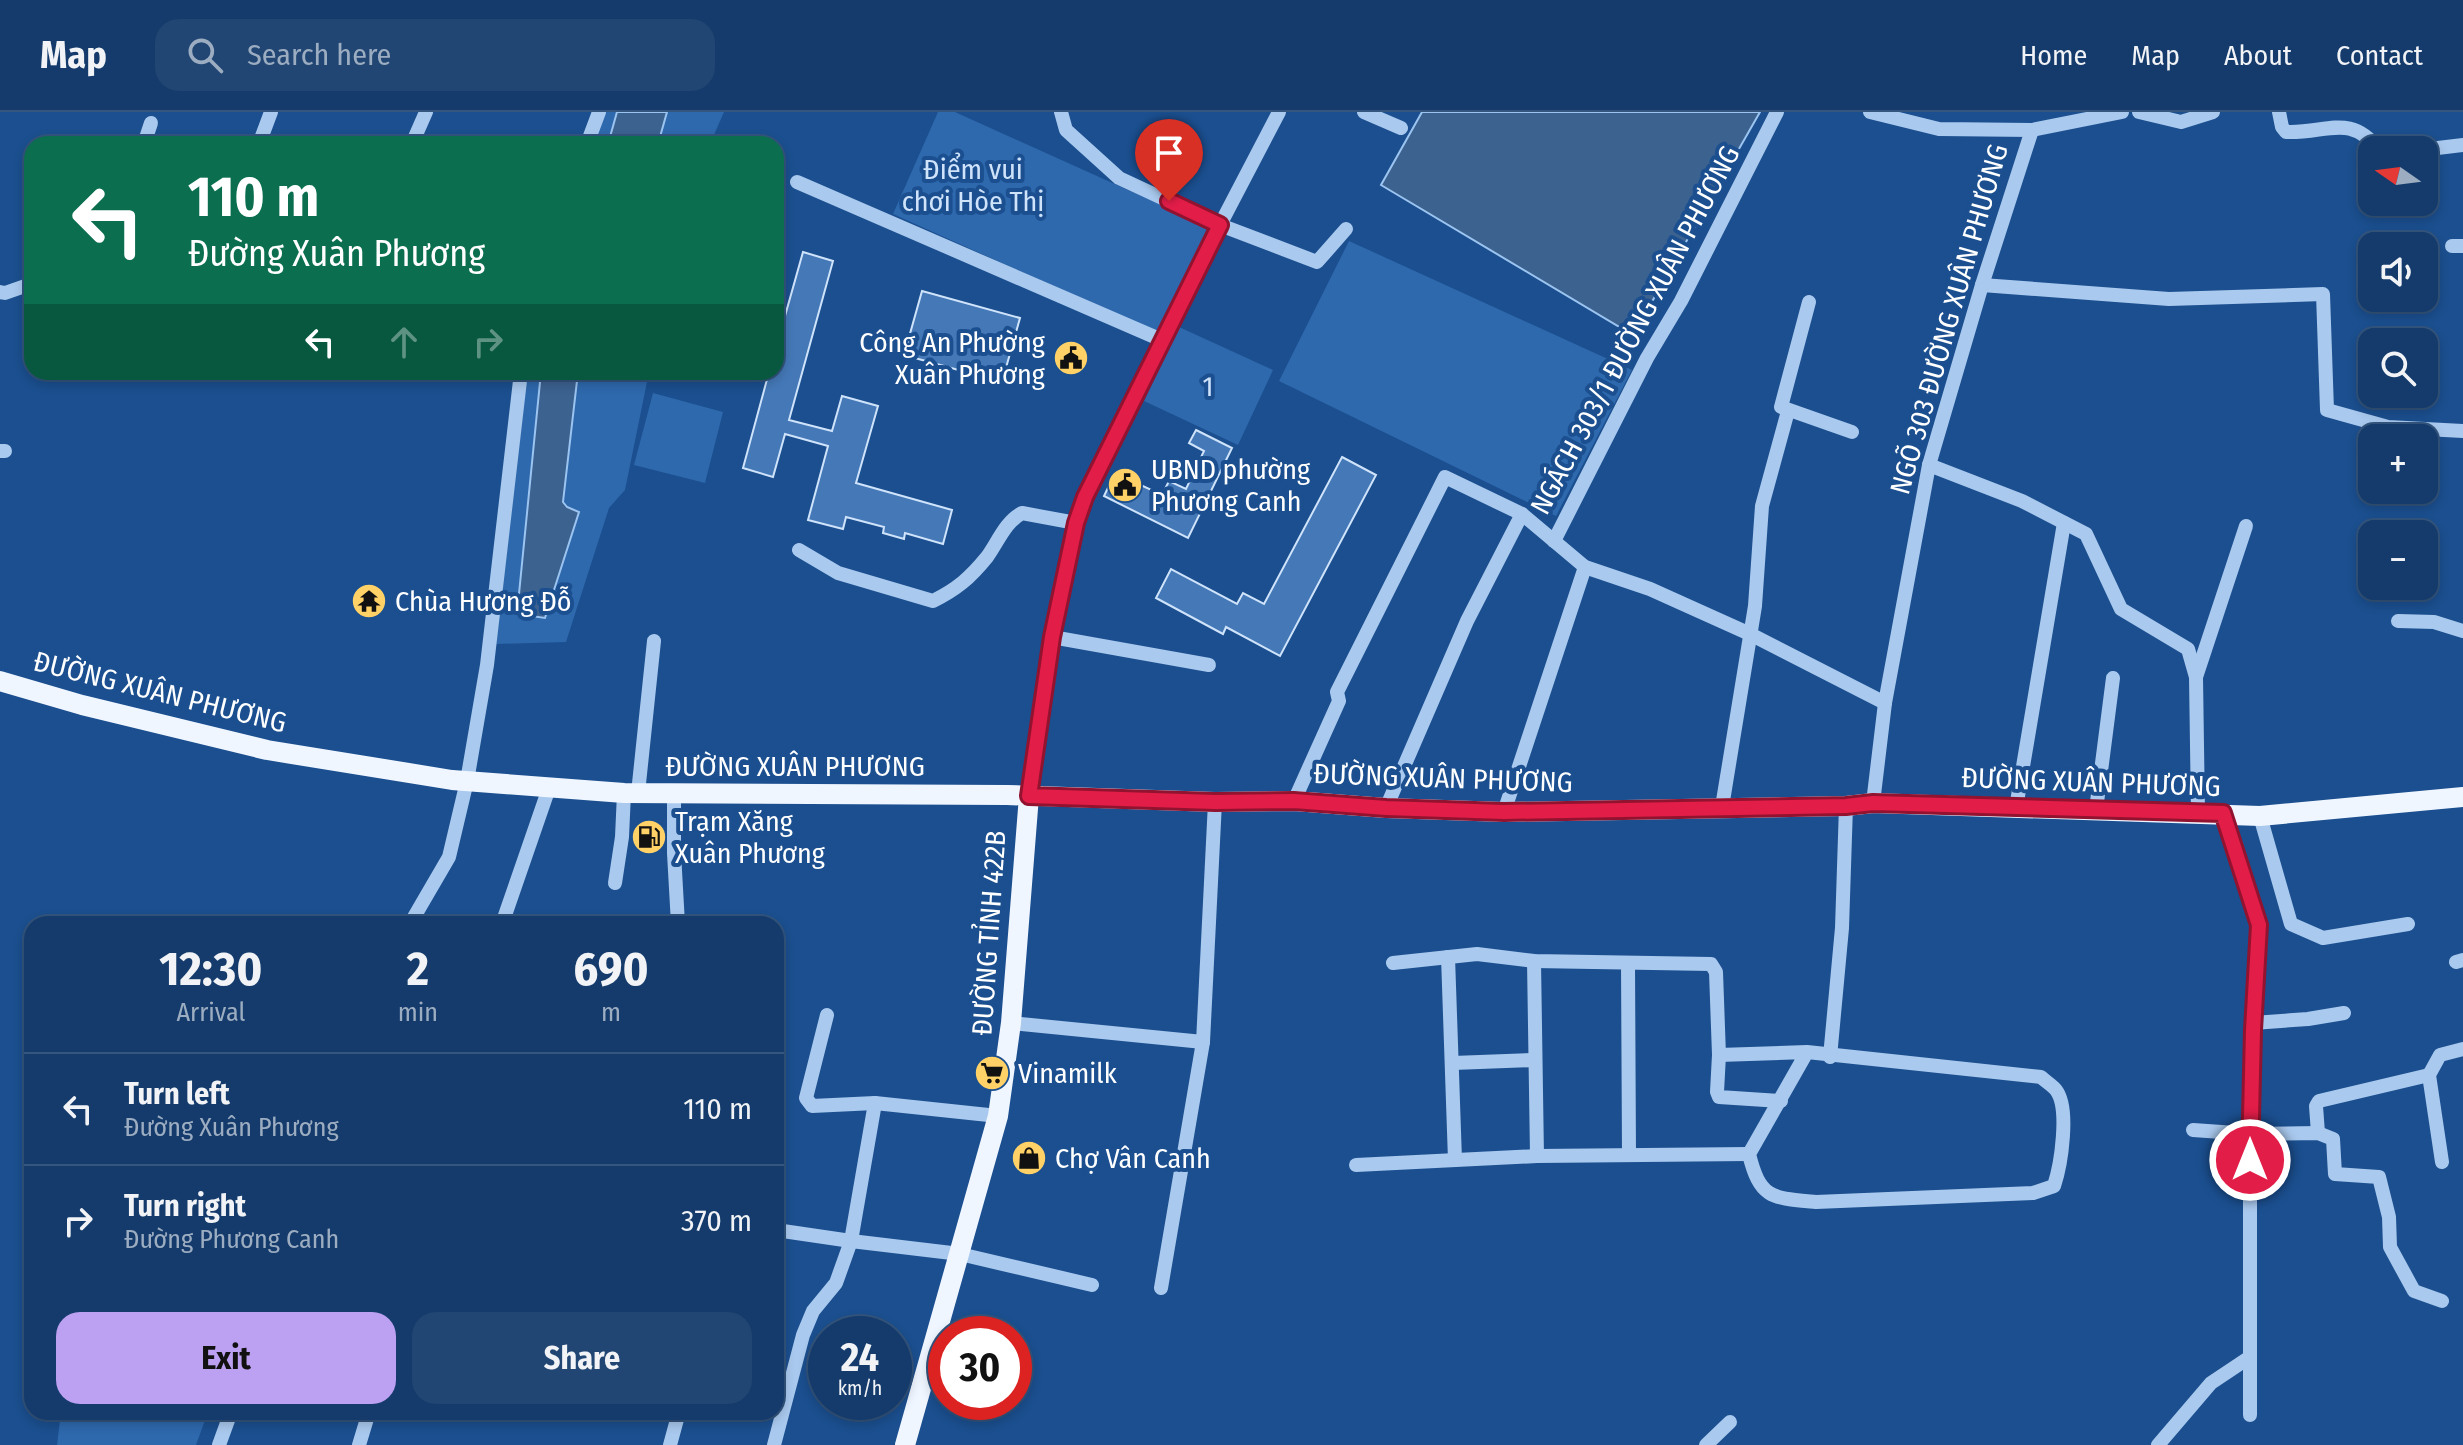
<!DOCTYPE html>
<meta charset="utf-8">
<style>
:root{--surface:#143b6b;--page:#214673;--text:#f1f3f6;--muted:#9dadc1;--line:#33557e;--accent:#bca0f2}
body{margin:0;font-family:"Fira Sans Condensed",sans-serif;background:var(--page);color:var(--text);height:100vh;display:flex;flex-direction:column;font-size:30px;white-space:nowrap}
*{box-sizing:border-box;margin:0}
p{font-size:26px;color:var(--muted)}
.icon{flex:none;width:44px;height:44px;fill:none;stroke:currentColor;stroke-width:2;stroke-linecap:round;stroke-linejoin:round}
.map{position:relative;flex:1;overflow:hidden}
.sheet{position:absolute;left:24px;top:804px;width:760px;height:504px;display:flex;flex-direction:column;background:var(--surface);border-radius:24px;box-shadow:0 4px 12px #0003,0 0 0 2px var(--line)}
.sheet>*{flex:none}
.banner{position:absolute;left:24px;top:24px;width:760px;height:244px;border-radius:24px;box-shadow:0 4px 12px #0003,0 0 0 2px var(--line);background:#0b6e4f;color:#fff;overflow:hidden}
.needle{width:52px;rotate:284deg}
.tools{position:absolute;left:2358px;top:24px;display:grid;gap:16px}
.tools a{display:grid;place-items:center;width:80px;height:80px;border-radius:16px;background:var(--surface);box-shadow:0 4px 12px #0003,0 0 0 2px var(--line);font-size:40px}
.speed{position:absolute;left:808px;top:1204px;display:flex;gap:16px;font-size:40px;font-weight:700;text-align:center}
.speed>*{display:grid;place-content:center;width:104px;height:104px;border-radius:50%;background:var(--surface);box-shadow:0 4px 12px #0003,0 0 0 2px var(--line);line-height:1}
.speed small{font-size:20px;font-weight:400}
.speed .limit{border:12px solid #d22;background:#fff;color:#111}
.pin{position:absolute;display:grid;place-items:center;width:68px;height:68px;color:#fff;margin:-82px -34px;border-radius:50% 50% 50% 0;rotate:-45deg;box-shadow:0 0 8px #0007}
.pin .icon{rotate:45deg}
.me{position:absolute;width:88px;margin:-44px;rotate:0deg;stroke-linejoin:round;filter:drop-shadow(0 0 6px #0008)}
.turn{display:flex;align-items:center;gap:28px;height:168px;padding:0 32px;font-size:36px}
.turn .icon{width:104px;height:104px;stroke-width:2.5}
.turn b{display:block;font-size:56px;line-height:68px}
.lanes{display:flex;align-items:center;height:76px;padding:0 32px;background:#0003;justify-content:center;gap:40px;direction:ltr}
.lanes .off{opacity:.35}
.eta{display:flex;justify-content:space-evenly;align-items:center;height:136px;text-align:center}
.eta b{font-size:48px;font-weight:700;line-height:56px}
.cta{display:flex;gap:16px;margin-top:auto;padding:16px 32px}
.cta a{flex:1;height:92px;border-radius:24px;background:var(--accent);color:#111;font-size:32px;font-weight:700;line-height:92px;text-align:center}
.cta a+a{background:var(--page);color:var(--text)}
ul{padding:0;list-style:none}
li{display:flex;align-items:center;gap:24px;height:112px;padding:0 32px;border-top:2px solid var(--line)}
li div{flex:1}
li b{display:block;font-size:30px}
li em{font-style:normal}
header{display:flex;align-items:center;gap:48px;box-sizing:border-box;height:112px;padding:0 40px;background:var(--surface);border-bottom:2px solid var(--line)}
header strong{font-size:38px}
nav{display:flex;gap:44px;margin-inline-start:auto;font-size:28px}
.search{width:560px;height:72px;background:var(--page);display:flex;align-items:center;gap:20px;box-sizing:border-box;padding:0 28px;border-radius:24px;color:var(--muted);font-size:30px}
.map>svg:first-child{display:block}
.green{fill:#2e69ad}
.water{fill:#3c6290;stroke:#9cc4f0;stroke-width:2}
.building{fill:#4478b7;stroke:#cfe3fa;stroke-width:2}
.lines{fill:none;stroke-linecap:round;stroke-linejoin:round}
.minor{stroke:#a9c9ee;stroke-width:14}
.major{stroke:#f0f6ff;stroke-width:20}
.route-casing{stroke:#92132f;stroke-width:20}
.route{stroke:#e11d48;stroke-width:14}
.labels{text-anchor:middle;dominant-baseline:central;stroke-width:8;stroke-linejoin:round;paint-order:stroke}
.park-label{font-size:28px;fill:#cfe3fa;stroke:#1b4f8f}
.street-label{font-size:28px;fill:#fff;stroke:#1b4f8f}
.poi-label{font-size:28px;fill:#fff;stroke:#1b4f8f;text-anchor:start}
</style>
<header>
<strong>Map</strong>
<div class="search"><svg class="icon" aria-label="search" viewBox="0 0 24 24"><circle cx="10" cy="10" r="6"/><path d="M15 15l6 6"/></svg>Search here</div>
<nav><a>Home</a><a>Map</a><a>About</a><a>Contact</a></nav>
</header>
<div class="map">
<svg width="2463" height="1333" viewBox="0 0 2463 1333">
<rect width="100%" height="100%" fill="#1b4f8f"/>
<g class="green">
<path d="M602,0H724L710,32H590Z"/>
<path d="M938,0H955L1210,115L1162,223L893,102Z"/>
<path d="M1349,129L1632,258L1556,404L1279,269Z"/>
<path d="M1179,215L1273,258L1238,333L1144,289Z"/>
<path d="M527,260H649L625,378L609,396L566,530L496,532Z"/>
<path d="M653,281L723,300L705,371L634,353Z"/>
<path d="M61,1300H208L196,1333H57Z"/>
</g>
<g class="water">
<path d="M617,0H667L658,32H608Z"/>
<path d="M1422,0H1760L1633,223L1381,73Z"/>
<path d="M541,260H578L563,390L567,395L579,400L545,506L517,502Z"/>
</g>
<g class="building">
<path d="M803,140L833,149L789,308L832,319L842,284L878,294L856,371L952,398L943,432L905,421L904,427L883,421L884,415L846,405L843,417L808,408L828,334L785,322L773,365L743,356L769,260H776V236Z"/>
<path d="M922,179L1020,206L1002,270L904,243Z"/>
<path d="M1196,318L1232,336L1188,426L1104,384L1115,361L1162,383L1169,369L1186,377L1204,339L1189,331Z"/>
<path d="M1342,345L1376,363L1280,544L1226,515L1223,522L1156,486L1171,457L1237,492L1243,481L1264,492Z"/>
</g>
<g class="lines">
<g class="minor">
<path d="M1061,0L1066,18L1119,66L1220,113L1317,150L1346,117"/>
<path d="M1364,0L1401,16"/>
<path d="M1870,0L1939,17L2032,18L2122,0"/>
<path d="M2139,0L2181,10L2213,0"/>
<path d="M2279,0L2282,15L2286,20C2326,22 2350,0 2379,38"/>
<path d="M415,25L426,0"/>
<path d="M144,32L151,11"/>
<path d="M259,32L271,0"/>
<path d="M587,32L599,0"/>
<path d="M2421,38L2463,33"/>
<path d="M797,70L1164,229"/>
<path d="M2452,134H2463"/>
<path d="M1982,173L2169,187L2323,182L2327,298L2388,315L2463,319"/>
<path d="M0,180L5,181L25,174L32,176"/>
<path d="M1809,190L1781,295L1852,320"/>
<path d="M0,339H5"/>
<path d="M1929,353L2022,389L2086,422L2121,497L2188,537L2196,565L2198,701"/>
<path d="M1554,429L1647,246L1681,189L1777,0"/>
<path d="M799,438L838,461L933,489C957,477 970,466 987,445C998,430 1005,410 1022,401L1076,411"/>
<path d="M2398,509L2434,510L2463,519"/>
<path d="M1052,525L1209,553"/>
<path d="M2196,565L2246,414"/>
<path d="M638,681L654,529"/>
<path d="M674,682V741L678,812"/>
<path d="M1029,684L1052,525L1076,411L1085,385L1220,113L1279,0"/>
<path d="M1294,689L1339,589L1337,580L1445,365L1522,402L1585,455L1650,477L1750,522L1885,591"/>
<path d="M1873,691L1885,591L1929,353L1982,173L2032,18"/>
<path d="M1722,695L1755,494L1762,394L1788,299"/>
<path d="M1386,696L1467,509L1522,402"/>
<path d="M2016,696L2064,411"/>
<path d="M2096,698L2113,566"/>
<path d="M1504,700L1585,455"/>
<path d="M2223,701L2259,813L2250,1022V1303"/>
<path d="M2260,704L2291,812L2323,826L2408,812"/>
<path d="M615,771L622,725L624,681"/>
<path d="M410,812L449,745L467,669L487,553L521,260"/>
<path d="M502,812L549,676"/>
<path d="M1448,845L1455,1048"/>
<path d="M1534,849L1537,1044"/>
<path d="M2456,850L2463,848"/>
<path d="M1393,851L1477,842L1534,849L1711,852L1716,860L1719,943L1717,980L1719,985L1781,989"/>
<path d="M1628,851L1629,1043"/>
<path d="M827,903L806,986L812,994L875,991"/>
<path d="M1011,911L1203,930"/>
<path d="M2253,911L2308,907L2344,901"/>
<path d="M1719,943L1807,940L2041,965C2045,969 2052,973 2056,978C2070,996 2061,1053 2054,1074L2033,1081L1816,1090C1772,1086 1760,1087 1749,1042L1807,940"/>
<path d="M1830,945L1842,816L1846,694"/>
<path d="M1453,951L1534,948"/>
<path d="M2193,1018L2250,1022L2318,1021L2333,1027L2335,1062L2379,1065L2389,1105L2390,1135L2414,1179L2442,1189"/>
<path d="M2318,1021L2316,994L2319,989L2429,963"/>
<path d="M2442,1050L2429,963L2440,943L2463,937"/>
<path d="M1356,1053L1537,1044L1749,1042"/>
<path d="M776,1118L851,1129L875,991L998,1004"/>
<path d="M1161,1176L1203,930L1215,690"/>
<path d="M219,1333L231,1300"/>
<path d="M359,1333L369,1300"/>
<path d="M670,1333L679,1300"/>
<path d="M774,1333L803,1223L813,1199L836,1171L851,1129L960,1142L1092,1173"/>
<path d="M1706,1333L1730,1310"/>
<path d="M2158,1333L2211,1271L2250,1245"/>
</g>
<g class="major">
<path d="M0,569L82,593L267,638L452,668L624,681L1007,683L1215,690L1294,689L1386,696L1504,700L1846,694L1873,691L2260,704L2463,685"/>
<path d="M905,1333L998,1004L1011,911L1029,684"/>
</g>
</g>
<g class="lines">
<g class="route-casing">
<path id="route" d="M1169,89L1220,113L1085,385L1076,411L1052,525L1029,684L1215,690L1294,689L1386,696L1504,700L1846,694L1873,691L2223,701L2259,813L2253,918L2250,1048"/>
</g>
<use href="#route" class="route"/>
</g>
<defs>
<g id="civic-disc" transform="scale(1.8)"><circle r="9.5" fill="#ffd166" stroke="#1b4f8f"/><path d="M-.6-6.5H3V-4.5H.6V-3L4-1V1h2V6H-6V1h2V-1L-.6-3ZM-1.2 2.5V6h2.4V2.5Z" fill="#111"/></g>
<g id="temple-disc" transform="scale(1.8)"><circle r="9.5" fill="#ffd166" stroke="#1b4f8f"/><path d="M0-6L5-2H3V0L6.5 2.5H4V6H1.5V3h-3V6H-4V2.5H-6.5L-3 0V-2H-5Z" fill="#111"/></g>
<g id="fuel-disc" transform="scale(1.8)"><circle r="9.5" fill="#ffd166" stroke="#1b4f8f"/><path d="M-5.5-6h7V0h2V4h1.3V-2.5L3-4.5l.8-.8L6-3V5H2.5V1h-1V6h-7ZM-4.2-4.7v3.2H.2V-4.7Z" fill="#111"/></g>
<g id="supermarket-disc" transform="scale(1.8)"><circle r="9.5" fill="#ffd166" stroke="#1b4f8f"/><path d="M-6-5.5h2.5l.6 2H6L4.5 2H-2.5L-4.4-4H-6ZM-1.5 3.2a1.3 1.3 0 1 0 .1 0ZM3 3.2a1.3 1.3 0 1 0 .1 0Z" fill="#111"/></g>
<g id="shop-disc" transform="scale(1.8)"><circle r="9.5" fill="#ffd166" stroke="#1b4f8f"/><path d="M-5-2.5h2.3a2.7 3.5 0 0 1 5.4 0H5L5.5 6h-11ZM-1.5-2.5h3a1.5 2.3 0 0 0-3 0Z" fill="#111"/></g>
</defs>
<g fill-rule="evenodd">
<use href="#civic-disc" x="1071" y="246"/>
<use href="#civic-disc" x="1125" y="373"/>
<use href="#temple-disc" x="369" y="489"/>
<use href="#fuel-disc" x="649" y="725"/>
<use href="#supermarket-disc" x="992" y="961"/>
<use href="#shop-disc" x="1029" y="1046"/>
</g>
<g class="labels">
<g class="park-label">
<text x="973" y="57">Điểm vui<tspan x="973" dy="32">chơi Hòe Thị</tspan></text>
<text x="1208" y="274">1</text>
</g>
<g class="street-label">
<text transform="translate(1949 207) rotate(-74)">NGÕ 303 ĐƯỜNG XUÂN PHƯƠNG</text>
<text transform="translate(1635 218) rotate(-62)">NGÁCH 303/1 ĐƯỜNG XUÂN PHƯƠNG</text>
<text transform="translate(160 580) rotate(14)">ĐƯỜNG XUÂN PHƯƠNG</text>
<text x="795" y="654">ĐƯỜNG XUÂN PHƯƠNG</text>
<text transform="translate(1443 666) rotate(2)">ĐƯỜNG XUÂN PHƯƠNG</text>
<text transform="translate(2091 670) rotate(2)">ĐƯỜNG XUÂN PHƯƠNG</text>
<text transform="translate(989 821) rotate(-86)">ĐƯỜNG TỈNH 422B</text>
</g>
<g class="poi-label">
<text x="1045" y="230" text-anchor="end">Công An Phường<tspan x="1045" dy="32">Xuân Phương</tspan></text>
<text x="1151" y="357">UBND phường<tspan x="1151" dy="32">Phương Canh</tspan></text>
<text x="395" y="489">Chùa Hương Đỗ</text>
<text x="675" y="709">Trạm Xăng<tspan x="675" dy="32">Xuân Phương</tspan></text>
<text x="1018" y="961">Vinamilk</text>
<text x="1055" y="1046">Chợ Vân Canh</text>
</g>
</g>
</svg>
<div class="tools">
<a><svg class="needle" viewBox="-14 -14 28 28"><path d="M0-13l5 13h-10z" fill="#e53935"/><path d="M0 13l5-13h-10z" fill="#9dadc1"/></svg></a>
<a><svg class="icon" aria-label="sound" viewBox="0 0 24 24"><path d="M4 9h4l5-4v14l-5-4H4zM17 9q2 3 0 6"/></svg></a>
<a><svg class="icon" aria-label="search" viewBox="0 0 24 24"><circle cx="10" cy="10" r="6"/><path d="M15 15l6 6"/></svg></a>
<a>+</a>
<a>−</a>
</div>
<div class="speed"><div>24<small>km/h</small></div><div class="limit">30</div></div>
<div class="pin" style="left:1169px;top:89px;background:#d93025"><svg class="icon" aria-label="arrive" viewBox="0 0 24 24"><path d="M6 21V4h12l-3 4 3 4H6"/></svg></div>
<svg class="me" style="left:2250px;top:1048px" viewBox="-20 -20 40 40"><circle r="17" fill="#e11d48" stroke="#fff" stroke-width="3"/><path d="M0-11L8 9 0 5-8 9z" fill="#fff"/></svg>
<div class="banner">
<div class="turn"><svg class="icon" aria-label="left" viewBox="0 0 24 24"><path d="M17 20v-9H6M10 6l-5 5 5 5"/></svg><div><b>110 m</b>Đường Xuân Phương</div></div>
<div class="lanes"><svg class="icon" aria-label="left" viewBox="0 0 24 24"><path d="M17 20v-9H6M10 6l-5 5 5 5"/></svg><svg class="icon off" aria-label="ahead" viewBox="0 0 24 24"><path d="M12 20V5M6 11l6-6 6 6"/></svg><svg class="icon off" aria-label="right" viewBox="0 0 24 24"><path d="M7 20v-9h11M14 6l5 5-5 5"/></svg></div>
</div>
<section class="sheet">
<div class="eta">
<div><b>12:30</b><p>Arrival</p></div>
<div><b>2</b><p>min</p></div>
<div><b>690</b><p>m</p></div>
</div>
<ul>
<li><svg class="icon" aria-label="left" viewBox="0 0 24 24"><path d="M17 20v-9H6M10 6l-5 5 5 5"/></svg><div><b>Turn left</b><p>Đường Xuân Phương</p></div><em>110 m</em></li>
<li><svg class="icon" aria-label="right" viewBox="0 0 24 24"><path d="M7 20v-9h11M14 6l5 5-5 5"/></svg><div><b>Turn right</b><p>Đường Phương Canh</p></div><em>370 m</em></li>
</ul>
<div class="cta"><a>Exit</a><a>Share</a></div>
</section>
</div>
